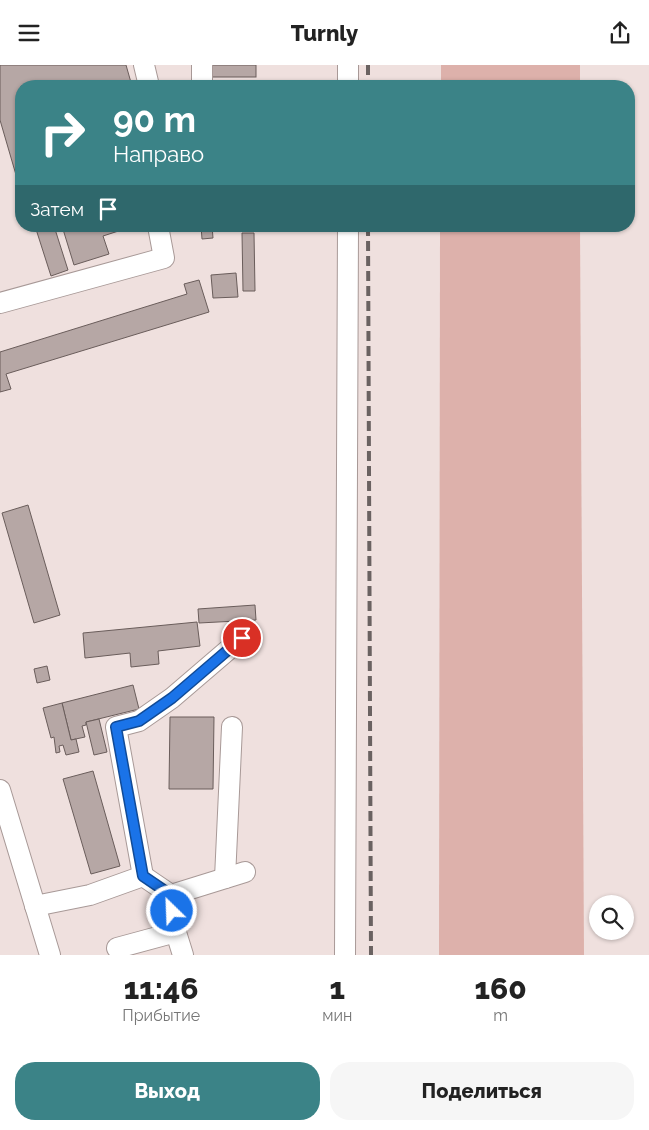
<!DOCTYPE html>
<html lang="ru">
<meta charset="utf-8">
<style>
:root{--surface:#fff;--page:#f6f6f6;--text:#222;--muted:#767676;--accent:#3b8387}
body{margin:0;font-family:Raleway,sans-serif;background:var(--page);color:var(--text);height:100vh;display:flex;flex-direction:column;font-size:19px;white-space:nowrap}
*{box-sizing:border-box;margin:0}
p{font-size:16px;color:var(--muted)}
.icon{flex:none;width:28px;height:28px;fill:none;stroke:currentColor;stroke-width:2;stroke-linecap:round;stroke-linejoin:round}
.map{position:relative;height:890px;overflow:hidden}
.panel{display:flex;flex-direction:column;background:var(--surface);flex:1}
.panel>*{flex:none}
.guide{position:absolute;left:15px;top:15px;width:620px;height:152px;border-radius:20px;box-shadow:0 1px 4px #0004;background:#3b8387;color:#fff;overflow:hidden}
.buttons{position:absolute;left:589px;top:830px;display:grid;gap:10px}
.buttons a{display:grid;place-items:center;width:45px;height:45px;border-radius:50%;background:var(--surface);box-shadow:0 1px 4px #0004;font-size:25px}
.pin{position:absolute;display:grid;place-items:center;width:42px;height:42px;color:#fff;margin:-21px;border:2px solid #fff;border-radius:50%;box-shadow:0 1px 5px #0007}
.me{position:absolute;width:55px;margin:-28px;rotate:336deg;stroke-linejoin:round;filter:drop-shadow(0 0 4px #0008)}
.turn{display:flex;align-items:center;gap:18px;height:105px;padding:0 15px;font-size:22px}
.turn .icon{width:65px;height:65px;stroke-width:2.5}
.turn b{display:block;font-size:35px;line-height:42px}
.then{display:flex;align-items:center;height:48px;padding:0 15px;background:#0003;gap:10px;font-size:19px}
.eta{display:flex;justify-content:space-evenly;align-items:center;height:85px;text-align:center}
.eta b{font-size:30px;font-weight:800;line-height:35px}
.button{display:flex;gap:10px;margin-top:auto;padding:10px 15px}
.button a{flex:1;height:58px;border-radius:20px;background:var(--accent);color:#fff;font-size:20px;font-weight:800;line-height:58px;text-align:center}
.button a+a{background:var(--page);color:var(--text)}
header{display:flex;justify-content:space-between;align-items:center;height:65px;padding:0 15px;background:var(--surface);font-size:22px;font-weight:800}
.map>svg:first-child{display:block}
.green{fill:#ddb1ab}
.building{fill:#b6a7a5;stroke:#6a5d5b}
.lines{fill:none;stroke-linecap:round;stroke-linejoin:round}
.minor-casing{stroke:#a89997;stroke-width:22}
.minor{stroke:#fff;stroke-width:20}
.rail{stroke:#6a6261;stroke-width:4;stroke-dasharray:10 5;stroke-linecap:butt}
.route-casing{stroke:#114b97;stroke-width:12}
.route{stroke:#1a73e8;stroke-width:9}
</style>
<header><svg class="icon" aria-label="menu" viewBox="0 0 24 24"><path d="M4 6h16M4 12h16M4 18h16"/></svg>Turnly<svg class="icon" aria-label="share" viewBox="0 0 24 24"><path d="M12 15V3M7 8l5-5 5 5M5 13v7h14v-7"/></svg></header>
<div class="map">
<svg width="649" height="890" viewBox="0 0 649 890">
<rect width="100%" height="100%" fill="#efe0de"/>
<g class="green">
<rect x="441" y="0" width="139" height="21"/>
<path d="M440,161H580L584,890H439Z"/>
</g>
<g class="building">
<path d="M0,0H126L132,21H21V127L0,55Z"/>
<rect x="211" y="0" width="45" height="12"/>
<path d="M35,161H54L68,205L51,211Z"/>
<path d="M62,161H134L103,171L109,189L74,200Z"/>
<path d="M201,161H212L213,173L202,174Z"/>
<path d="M242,168H254L255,226H243Z"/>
<path d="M236,208L238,232L213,233L211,210Z"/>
<path d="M199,215L209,247L6,309L11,324L0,327V287L187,229L184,219Z"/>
<path d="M28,440L60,550L34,558L2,448Z"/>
<path d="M255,540L256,555L199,558L198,544Z"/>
<path d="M197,557L200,581L158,586L159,599L131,602L130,588L85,593L83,568Z"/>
<path d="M47,601L50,615L37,618L34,604Z"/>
<path d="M133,620L139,644L86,657V660L82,661L85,672L71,675L62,638Z"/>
<path d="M62,638L71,675L76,674L79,687L66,690L63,680L59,681L60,687L56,688L54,672L51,673L43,643Z"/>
<path d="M170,652H214L213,724H169Z"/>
<path d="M99,654L107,687L94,690L86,657Z"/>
<path d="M93,706L120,801L91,809L63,714Z"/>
</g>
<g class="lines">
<g class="minor-casing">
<g id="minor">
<path d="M144,0L149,21"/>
<path d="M348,0V21"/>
<path d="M202,21V0"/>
<path d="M0,238L164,193L158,161"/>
<path d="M0,725L50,890"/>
<path d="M143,811L171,830L245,807"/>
<path d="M225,813L232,662"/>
<path d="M171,830L174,861L183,890"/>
<path d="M35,841L90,830L143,811L116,662L139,656L172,633L242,573"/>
<path d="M117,883L176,867"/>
<path d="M345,890L348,161"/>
</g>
</g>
<use href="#minor" class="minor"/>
<g class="rail">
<path d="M368,0V21"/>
<path d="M368,161L371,890"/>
</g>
</g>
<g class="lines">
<g class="route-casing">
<path id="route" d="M172,846L171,830L143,811L116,662L139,656L172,633L242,573"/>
</g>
<use href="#route" class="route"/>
</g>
</svg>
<div class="buttons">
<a><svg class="icon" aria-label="search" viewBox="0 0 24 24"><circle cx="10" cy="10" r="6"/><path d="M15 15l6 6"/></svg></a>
</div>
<div class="pin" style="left:242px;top:573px;background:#d93025"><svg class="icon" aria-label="arrive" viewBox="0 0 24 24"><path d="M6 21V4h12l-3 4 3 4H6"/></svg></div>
<svg class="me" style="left:172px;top:846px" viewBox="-20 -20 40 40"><circle r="17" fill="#1a73e8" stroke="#fff" stroke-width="3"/><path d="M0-11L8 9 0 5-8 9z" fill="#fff"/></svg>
<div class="guide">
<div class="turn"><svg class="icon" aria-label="right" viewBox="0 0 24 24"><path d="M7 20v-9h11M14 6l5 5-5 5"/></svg><div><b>90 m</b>Направо</div></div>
<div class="then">Затем<svg class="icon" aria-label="arrive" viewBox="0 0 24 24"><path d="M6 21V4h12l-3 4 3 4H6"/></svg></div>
</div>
</div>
<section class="panel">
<div class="eta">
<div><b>11:46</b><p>Прибытие</p></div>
<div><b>1</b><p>мин</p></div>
<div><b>160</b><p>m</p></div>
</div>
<div class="button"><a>Выход</a><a>Поделиться</a></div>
</section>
